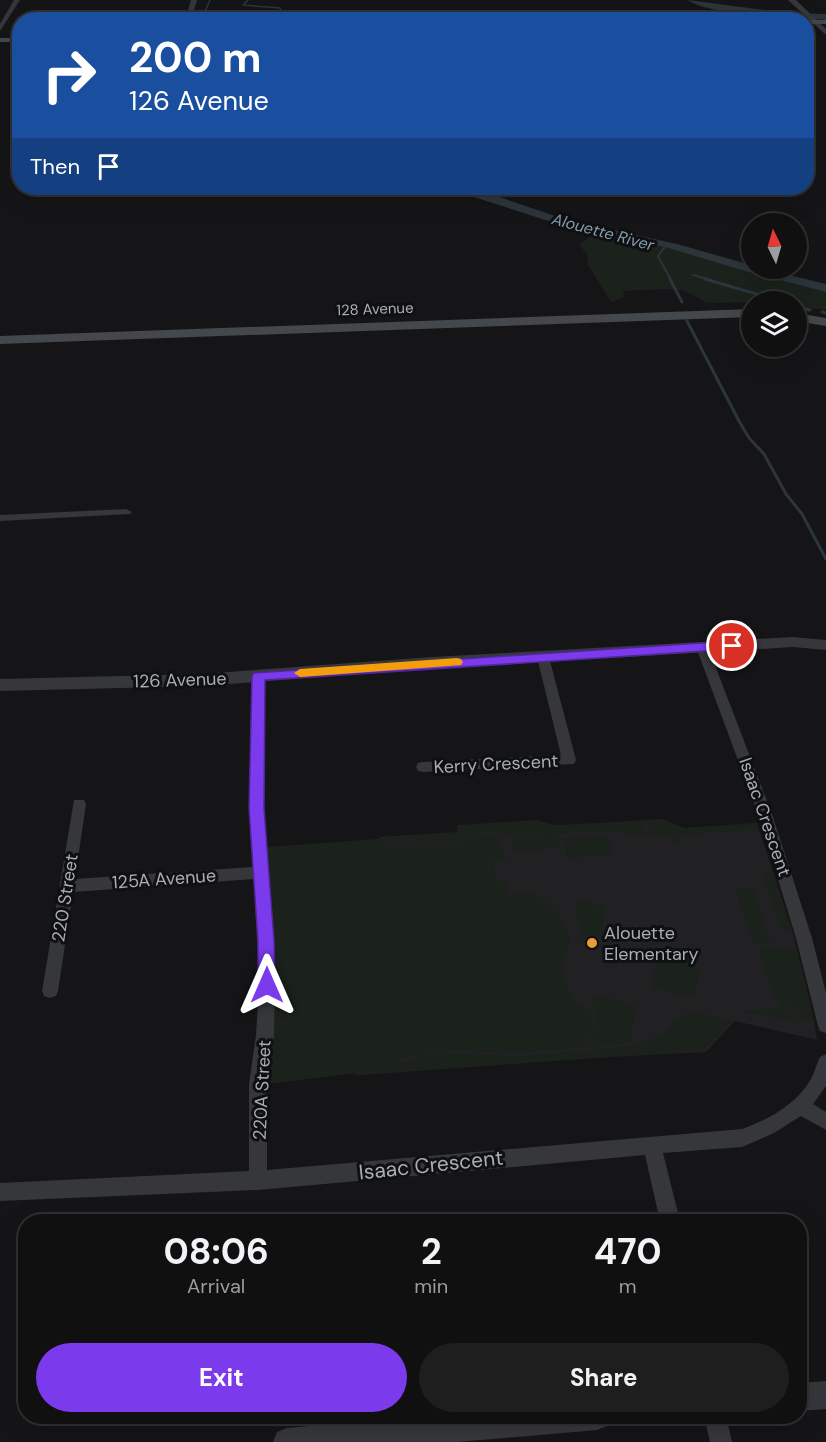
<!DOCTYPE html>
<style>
:root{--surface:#101011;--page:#1e1e1f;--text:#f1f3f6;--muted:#9c9d9f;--line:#303031;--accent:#7c3aed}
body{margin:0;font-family:"DM Sans",sans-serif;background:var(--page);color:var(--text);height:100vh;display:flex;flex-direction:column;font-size:22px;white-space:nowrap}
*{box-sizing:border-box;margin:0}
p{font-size:20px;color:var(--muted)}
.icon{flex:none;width:33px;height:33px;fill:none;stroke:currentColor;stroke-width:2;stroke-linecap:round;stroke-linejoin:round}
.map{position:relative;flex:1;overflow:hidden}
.sheet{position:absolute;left:18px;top:1214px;width:789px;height:210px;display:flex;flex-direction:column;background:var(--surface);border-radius:24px;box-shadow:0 6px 24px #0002,0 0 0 2px var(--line)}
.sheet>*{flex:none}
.top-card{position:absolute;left:12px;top:12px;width:802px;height:183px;border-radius:24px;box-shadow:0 6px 24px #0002,0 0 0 2px var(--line);background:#1a4fa0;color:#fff;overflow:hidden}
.needle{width:39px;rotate:355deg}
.controls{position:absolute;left:741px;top:213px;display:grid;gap:12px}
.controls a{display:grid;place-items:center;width:66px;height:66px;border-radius:50%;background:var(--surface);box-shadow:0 6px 24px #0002,0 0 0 2px var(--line);font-size:30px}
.pin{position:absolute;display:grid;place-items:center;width:51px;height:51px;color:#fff;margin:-26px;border:3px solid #fff;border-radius:50%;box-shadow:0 2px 6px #0007}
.me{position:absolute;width:66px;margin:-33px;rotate:0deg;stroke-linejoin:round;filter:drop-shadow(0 0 4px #0008)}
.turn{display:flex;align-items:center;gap:21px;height:126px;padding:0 18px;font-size:27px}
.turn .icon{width:78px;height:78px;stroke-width:2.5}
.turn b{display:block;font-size:42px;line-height:51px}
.then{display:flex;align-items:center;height:57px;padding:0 18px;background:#0003;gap:12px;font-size:22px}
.eta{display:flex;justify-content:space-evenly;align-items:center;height:102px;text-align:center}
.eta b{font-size:36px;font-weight:700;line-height:42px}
.cta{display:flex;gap:12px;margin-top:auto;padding:12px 18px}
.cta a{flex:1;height:69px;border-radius:36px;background:var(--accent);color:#fff;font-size:24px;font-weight:700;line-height:69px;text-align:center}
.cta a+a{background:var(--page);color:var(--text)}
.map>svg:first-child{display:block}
.built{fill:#212124}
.green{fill:#1b211b}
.water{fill:#2c353a}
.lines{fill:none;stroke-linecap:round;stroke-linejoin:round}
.stream-far2{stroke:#2c353a;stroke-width:1.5}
.stream-far1{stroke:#2c353a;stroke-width:2}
.stream{stroke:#2c353a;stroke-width:3}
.river{fill:#2c353a;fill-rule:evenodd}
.minor{fill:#36373b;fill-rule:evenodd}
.tertiary{fill:#36373b;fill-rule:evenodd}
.secondary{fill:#44474b;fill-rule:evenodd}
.route{fill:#7c3aed;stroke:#51269a;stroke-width:1.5}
.slow{fill:#f59e0b}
.poi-dot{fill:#ea9b3a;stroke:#101012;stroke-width:2}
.labels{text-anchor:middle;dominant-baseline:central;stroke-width:6;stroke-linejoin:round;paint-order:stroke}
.far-street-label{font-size:15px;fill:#a7aeb6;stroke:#101012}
.far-water-label{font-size:16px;font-style:italic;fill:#809fb0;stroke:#101012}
.street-label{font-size:18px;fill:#a7aeb6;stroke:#101012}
.poi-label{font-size:18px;fill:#a7aeb6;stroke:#101012;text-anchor:start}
.near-street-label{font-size:21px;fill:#a7aeb6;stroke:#101012}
</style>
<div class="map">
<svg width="826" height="1442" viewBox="0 0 826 1442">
<rect width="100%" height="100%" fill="#151517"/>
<path class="built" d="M663,819L684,828L757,823L793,933L814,1020L817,1040L735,1021L706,1052L400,1068L379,837Z"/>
<g class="green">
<path d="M593,234L665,247L748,272L826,292V310L797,307L796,302L707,303L685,291L665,289L624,291L623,298L611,302L588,265L587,254L579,245Z"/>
<path d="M663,819L684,828L757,823L759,829L679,835L681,844H673L671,835L651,836L646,820Z"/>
<path d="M537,820L555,825L643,821L647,834L628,835L626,831L509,834L484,830L451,842L380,844L381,846L456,844L481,834H495L508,859L493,860L496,882L504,881L508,894L534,892C552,907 574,922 569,949L562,954C563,965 563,979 567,987C583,1018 606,998 583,1047L517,1053L454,1050L400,1058V1063L424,1056L449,1054L524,1056L634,1046L660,1036L685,1014L692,1012L733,1020L704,1050L350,1076L357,1073L268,1084C275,1004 274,927 267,847L458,833L457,825Z"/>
<path d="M558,834L561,849C555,849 547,848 541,849C530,851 526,857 514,849L512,841L517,836Z"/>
<path d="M607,835L612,855L567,858L563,838Z"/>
<path d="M773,871L793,933C776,930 768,888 763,872Z"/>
<path d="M753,888L770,943L754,944L735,889Z"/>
<path d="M593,902L594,906L603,905L606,915L595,950L585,944L582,939L574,903Z"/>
<path d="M768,947L795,949L798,953L814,1020L805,1023L785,1003L775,999L758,949Z"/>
<path d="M684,954L699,969L694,998L654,988L652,984L657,958L660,956Z"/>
<path d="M592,994L636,1005L630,1042L587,1047L596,1021Z"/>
<path d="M778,1003L785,1006L798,1022L742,1011L778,1008Z"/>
</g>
<path class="water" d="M446,188H473L567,220L677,244L751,265L752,268L764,269L826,284V292L748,272L665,247L593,234L561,225Z"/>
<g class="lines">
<g class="stream-far2">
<path d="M248,0L243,5L280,8L282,14L301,20"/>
<path d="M201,20L210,0"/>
</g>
<g class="stream-far1">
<path d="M666,245L658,256L671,280"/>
<path d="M693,275L711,280"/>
</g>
<g class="stream">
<path d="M670,279L682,302"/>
<path d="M705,279L784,302"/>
<path d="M796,307L810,310"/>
<path d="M822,312L826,313"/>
<path d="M687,321L739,421L749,438L764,454L786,494L802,514L826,559"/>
</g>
<path class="river" d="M688,0L788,13L826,14V20C798,19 707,15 688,0Z"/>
<g class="minor">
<path d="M14,0H20L0,31V24Z"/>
<path d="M191,0H197L191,20H185Z"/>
<path d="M126,509L132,512L130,514L0,521V515Z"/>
<path d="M702,643L708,647L772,814L812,938L826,993V1033L820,1031L818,1026L796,938L758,814L696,647Z"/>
<path d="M543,653L549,657L576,760L574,764L423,772L418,771L416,767L418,763L423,762L561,755L537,657Z"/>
<path d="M258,672L264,676V808L275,985L274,1035L267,1084V1170L742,1129C768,1120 797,1104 811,1079C815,1072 816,1064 820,1057L826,1054V1086L813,1104L826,1112V1130L801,1116L774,1133L742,1147L663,1153L680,1221H660L645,1155L258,1190L0,1201V1183L249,1171V1084L256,1035L259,985L254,879L73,892L58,991L56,996L50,998L44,996L42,991L74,800H84L86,804L75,879L253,867L250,808L252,676Z"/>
<path d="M704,1416H726L732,1442H710Z"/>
</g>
<g class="tertiary">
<path d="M788,0H796L826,29V35Z"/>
<path d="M793,637L826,640V650L793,647L432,669L201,686L0,691V679L201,674L432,657Z"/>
<path d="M826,1381V1409L800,1411V1383Z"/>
<path d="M426,1416H611L607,1426L597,1430L458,1442H273L277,1432L287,1428Z"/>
</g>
<g class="secondary">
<rect x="807" y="20" width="19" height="4"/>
<rect x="0" y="38" width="20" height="4"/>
<path d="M752,309V317L0,344V336Z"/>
<path d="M796,313L826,318V326L796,321Z"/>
</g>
</g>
<path class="route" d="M732,641L738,646L736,649L265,680L264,808L274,941L275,985L273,990L267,992L261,990L258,985V941L249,808L252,676L254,673Z"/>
<path class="slow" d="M457,658L461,659L463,662L461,665L300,677L294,673L300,669Z"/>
<circle class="poi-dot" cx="592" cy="943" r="6"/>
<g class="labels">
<g class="far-street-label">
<text transform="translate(375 309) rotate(-2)">128 Avenue</text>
</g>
<g class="far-water-label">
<text transform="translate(603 232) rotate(15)">Alouette River</text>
</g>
<g class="street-label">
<text transform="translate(180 680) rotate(-2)">126 Avenue</text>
<text transform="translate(496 764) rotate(-3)">Kerry Crescent</text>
<text transform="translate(765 817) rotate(71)">Isaac Crescent</text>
<text transform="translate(164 879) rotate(-4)">125A Avenue</text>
<text transform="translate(65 898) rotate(-81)">220 Street</text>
<text transform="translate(262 1090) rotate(-87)">220A Street</text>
</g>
<g class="poi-label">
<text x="604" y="933">Alouette<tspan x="604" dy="21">Elementary</tspan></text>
</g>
<g class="near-street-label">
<text transform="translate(431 1165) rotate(-6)">Isaac Crescent</text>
</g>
</g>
</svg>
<div class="controls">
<a><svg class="needle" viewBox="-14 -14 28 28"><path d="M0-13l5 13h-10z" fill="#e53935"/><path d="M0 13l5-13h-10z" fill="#9c9d9f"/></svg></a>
<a><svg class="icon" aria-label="layers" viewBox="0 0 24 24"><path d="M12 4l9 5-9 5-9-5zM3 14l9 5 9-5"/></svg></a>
</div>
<div class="pin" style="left:732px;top:646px;background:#d93025"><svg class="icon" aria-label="arrive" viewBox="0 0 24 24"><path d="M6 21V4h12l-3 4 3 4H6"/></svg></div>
<svg class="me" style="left:267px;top:985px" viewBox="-20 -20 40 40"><path d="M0-17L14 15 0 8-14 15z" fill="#7c3aed" stroke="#fff" stroke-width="4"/></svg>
<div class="top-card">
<div class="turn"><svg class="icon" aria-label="right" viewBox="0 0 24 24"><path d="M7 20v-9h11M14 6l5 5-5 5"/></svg><div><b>200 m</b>126 Avenue</div></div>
<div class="then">Then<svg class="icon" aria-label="arrive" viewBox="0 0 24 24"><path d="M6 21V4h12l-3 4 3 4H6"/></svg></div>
</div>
<section class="sheet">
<div class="eta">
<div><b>08:06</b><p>Arrival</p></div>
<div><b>2</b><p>min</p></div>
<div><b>470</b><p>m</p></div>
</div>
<div class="cta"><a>Exit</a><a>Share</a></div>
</section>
</div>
